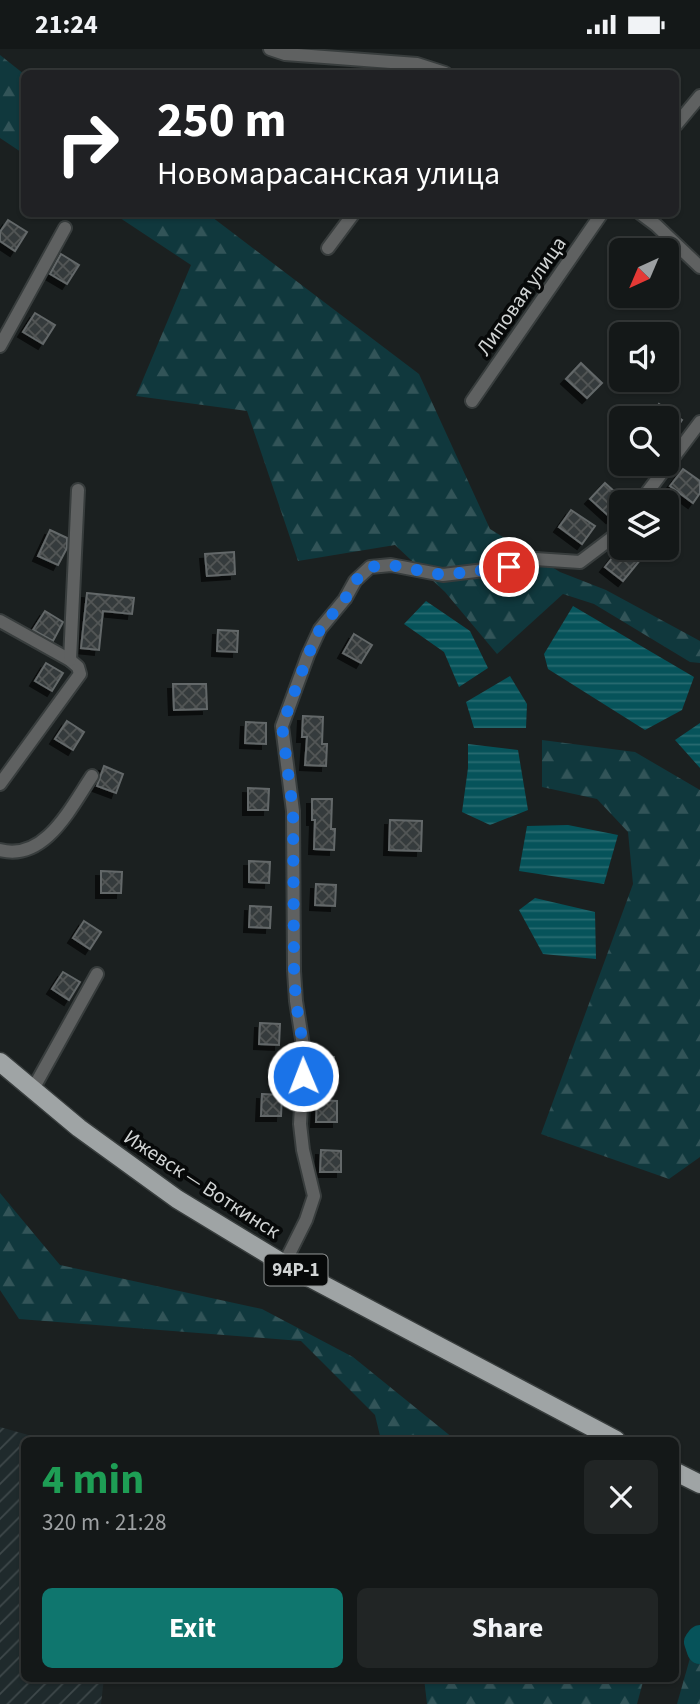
<!DOCTYPE html>
<meta charset="utf-8">
<style>
:root{--surface:#141818;--page:#212525;--text:#f1f3f6;--muted:#9da0a2;--line:#333737;--accent:#0f766e}
body{margin:0;font-family:"Source Sans 3",sans-serif;background:var(--page);color:var(--text);height:100vh;display:flex;flex-direction:column;font-size:26px;white-space:nowrap}
*{box-sizing:border-box;margin:0}
p{font-size:23px;color:var(--muted)}
.icon{flex:none;width:38px;height:38px;fill:none;stroke:currentColor;stroke-width:2;stroke-linecap:round;stroke-linejoin:round}
.map{position:relative;flex:1;overflow:hidden}
.sheet{position:absolute;left:21px;top:1388px;width:658px;height:245px;display:flex;flex-direction:column;background:var(--surface);border-radius:10px;box-shadow:0 2px 5px #0004,0 0 0 2px var(--line)}
.sheet>*{flex:none}
.hud{position:absolute;left:21px;top:21px;width:658px;height:147px;border-radius:10px;box-shadow:0 2px 5px #0004,0 0 0 2px var(--line);background:#202124;color:#fff;overflow:hidden}
.needle{width:46px;rotate:224deg}
.controls{position:absolute;left:609px;top:189px;display:grid;gap:14px}
.controls a{display:grid;place-items:center;width:70px;height:70px;border-radius:10px;background:var(--surface);box-shadow:0 2px 5px #0004,0 0 0 2px var(--line);font-size:35px}
.pin{position:absolute;display:grid;place-items:center;width:60px;height:60px;color:#fff;margin:-30px;border:4px solid #fff;border-radius:50%;box-shadow:0 2px 7px #0007}
.me{position:absolute;width:77px;margin:-38px;rotate:359deg;stroke-linejoin:round;filter:drop-shadow(0 0 5px #0008)}
.turn{display:flex;align-items:center;gap:24px;height:147px;padding:0 21px;font-size:32px}
.turn .icon{width:91px;height:91px;stroke-width:2.5}
.turn b{display:block;font-size:49px;line-height:60px}
.round{display:grid;place-items:center;flex:none;width:74px;height:74px;border-radius:10px;background:var(--page)}
.summary{display:flex;align-items:center;justify-content:space-between;height:119px;padding:0 21px}
h1{font-size:42px;font-weight:700;line-height:52px;color:#1e9e55}
.primary-button{display:flex;gap:14px;margin-top:auto;padding:14px 21px}
.primary-button a{flex:1;height:80px;border-radius:10px;background:var(--accent);color:#fff;font-size:28px;font-weight:700;line-height:80px;text-align:center}
.primary-button a+a{background:var(--page);color:var(--text)}
.status{display:flex;justify-content:space-between;align-items:center;height:49px;padding:0 35px;background:var(--surface);direction:ltr}
.status svg{height:19px;fill:currentColor}
.map>svg:first-child{display:block}
.industrial{fill:url(#industrial-furrows)}
.forest{fill:url(#forest-firs)}
.water{fill:url(#water-rules)}
.lines{fill:none;stroke-linecap:round;stroke-linejoin:round}
.river{stroke:#06535a;stroke-width:26}
.building{fill:url(#building-cross-hatch);stroke:#636869;stroke-width:2;filter:url(#shadow)}
.minor-casing{stroke:#383d3d;stroke-width:16}
.primary-casing{stroke:#383d3d;stroke-width:21}
.minor{stroke:#5f6161;stroke-width:12}
.primary{stroke:#9fa4a5;stroke-width:18}
.route{stroke:#1a73e8;stroke-width:12;stroke-dasharray:0 21.6}
.labels{text-anchor:middle;dominant-baseline:central;stroke-width:7;stroke-linejoin:round;paint-order:stroke}
.shield{fill:#070909;stroke:#949797;stroke-width:2}
.shield-label{font-size:19px;font-weight:bold;fill:#d1d4d4}
.street-label{font-size:21px;fill:#d1d4d4;stroke:#070909}
</style>
<div class="status"><b>21:24</b><svg viewBox="0 0 49 12"><path d="M0 12V9h3v3zM5 12V6h3v6zM10 12V3h3v9zM15 12V0h3v12zM26 1h20v11H26zM47 4h2v5h-2z"/></svg></div>
<div class="map">
<svg width="700" height="1655" viewBox="0 0 700 1655">
<defs>
<pattern id="industrial-furrows" width="10" height="10" patternUnits="userSpaceOnUse" patternTransform="scale(1.75)"><rect width="10" height="10" fill="#1f2a2c"/><path d="M-1 1l2-2M0 10L10 0M9 11l2-2" fill="none" stroke="#3e484a"/></pattern>
<pattern id="forest-firs" width="22" height="20" patternUnits="userSpaceOnUse" patternTransform="scale(1.75)"><rect width="22" height="20" fill="#10383d"/><path d="M5 1l3.5 6h-7zM16 11l3.5 6h-7z" fill="#325458"/></pattern>
<pattern id="water-rules" width="6" height="5" patternUnits="userSpaceOnUse" patternTransform="scale(1.75)"><rect width="6" height="5" fill="#06535a"/><path d="M0 2.5h6" fill="none" stroke="#296b71"/></pattern>
<pattern id="building-cross-hatch" width="8" height="8" patternUnits="userSpaceOnUse" patternTransform="scale(1.75)"><rect width="8" height="8" fill="#363b3c"/><path d="M0 0l8 8M0 8l8-8" fill="none" stroke="#525657"/></pattern>
<filter id="shadow"><feDropShadow dx="-5" dy="5" stdDeviation="0" flood-color="#0009"/></filter>
</defs>
<rect width="100%" height="100%" fill="#1b2020"/>
<path class="industrial" d="M0,1378L46,1391H24V1629H104L101,1655H0Z"/>
<g class="forest">
<path d="M0,6L24,25V105L0,89Z"/>
<path d="M114,165H208L419,325L490,480L560,523L606,541L700,592V614L690,613L594,555L563,545L497,605L445,543L395,496L298,512L247,362L136,347L191,216Z"/>
<path d="M542,691L635,703L700,741V1108L669,1130L541,1085L633,835L628,783L597,750L542,738Z"/>
<path d="M0,1144L60,1216L262,1260L353,1308L453,1389L460,1391H381L375,1366L301,1292L19,1270L0,1241Z"/>
<path d="M700,1584V1655H677L694,1595Z"/>
<path d="M424,1629H644L637,1655H427Z"/>
</g>
<g class="water">
<path d="M426,552L470,582L488,619L459,638L444,603L404,575Z"/>
<path d="M573,557L694,628L682,661L645,681L548,620L544,605Z"/>
<path d="M510,627L527,655L526,679H474L466,653Z"/>
<path d="M700,674V719L675,691Z"/>
<path d="M468,695L518,701L528,761L490,776L462,763L468,719Z"/>
<path d="M568,776L618,786L604,835L519,822L527,777Z"/>
<path d="M535,849L595,863L596,910L543,905L519,861Z"/>
</g>
<g class="lines">
<path class="river" d="M700,1589L697,1593L700,1602"/>
</g>
<g class="building">
<path d="M8,171L27,183L15,202L0,192V183Z"/>
<path d="M61,205L79,216L67,235L50,225Z"/>
<path d="M35,264L55,276L43,295L23,283Z"/>
<path d="M581,314L602,334L587,349L566,330Z"/>
<path d="M659,355L682,371L667,393V369H649Z"/>
<path d="M683,420L700,432V444L693,454L670,437Z"/>
<path d="M605,434L626,453H621V458L611,469L590,450Z"/>
<path d="M571,461L595,477L582,495L559,478Z"/>
<path d="M50,481L67,489V499L58,516L38,507Z"/>
<path d="M621,498L630,501L641,510L623,532L605,518Z"/>
<path d="M234,503L235,525L207,527L205,505Z"/>
<path d="M87,544L134,549L132,565L103,562L99,601L81,599Z"/>
<path d="M45,562L63,573L53,592L33,581Z"/>
<path d="M218,581L238,582L237,603L217,602Z"/>
<path d="M354,585L372,596L361,614L343,604Z"/>
<path d="M46,614L63,624L52,642L35,632Z"/>
<path d="M173,635H206L207,660L174,661Z"/>
<path d="M303,667L323,668L322,695H327L326,717L305,716L307,688H302Z"/>
<path d="M67,672L84,683L73,701L55,690Z"/>
<path d="M246,673L266,674V695L245,694Z"/>
<path d="M104,717L123,725L116,744L97,737Z"/>
<path d="M248,739L269,740L268,761H248Z"/>
<path d="M312,750H332L331,780H335L334,801L314,800L315,771H312Z"/>
<path d="M390,771L422,772L421,802L389,801Z"/>
<path d="M249,812L270,813L269,834L249,833Z"/>
<path d="M101,822L122,823L121,844H101Z"/>
<path d="M316,835L336,836L335,857L315,856Z"/>
<path d="M250,857L271,858L270,879L249,878Z"/>
<path d="M84,872L101,883L90,900L73,889Z"/>
<path d="M63,923L80,933L69,951L52,940Z"/>
<path d="M260,974L280,975L279,996L259,995Z"/>
<path d="M314,1007L334,1008L333,1029L313,1028Z"/>
<path d="M262,1045L282,1046L281,1067H261Z"/>
<path d="M317,1051L337,1052V1073H316Z"/>
<path d="M321,1101L341,1102V1123H320Z"/>
</g>
<g class="lines">
<g class="minor-casing">
<g id="minor">
<path d="M270,0L285,5L417,15L445,24"/>
<path d="M676,76L700,47"/>
<path d="M640,164L656,176L700,218"/>
<path d="M328,199L354,164"/>
<path d="M0,297L65,179"/>
<path d="M472,352L602,164"/>
<path d="M640,453L700,373"/>
<path d="M0,572L70,611L78,618L80,625L0,735"/>
<path d="M70,611L78,441"/>
<path d="M0,801C45,813 71,758 92,727"/>
<path d="M33,1040L97,925"/>
<path d="M284,1215L306,1171L314,1147L303,1101L300,1075L304,1003L296,952L294,922L293,762L282,677L308,606L320,580L345,550L355,532L370,518L391,516L443,526L509,518L535,510L580,513L613,488L621,477"/>
</g>
</g>
<g class="primary-casing">
<g id="primary">
<path d="M0,1013L79,1079L177,1150L284,1215L616,1391"/>
<path d="M676,1423L700,1435"/>
</g>
</g>
<use href="#minor" class="minor"/>
<use href="#primary" class="primary"/>
</g>
<g class="lines">
<path class="route" d="M303,1027L304,1003L296,953L294,922L293,762L282,677L308,606L320,580L345,550L355,532L370,518L391,516L443,526L509,518"/>
</g>
<g class="labels">
<rect class="shield" x="264.5" y="1205.5" width="63" height="31" rx="5"/>
<g class="shield-label">
<text x="296" y="1221">94Р-1</text>
</g>
<g class="street-label">
<text transform="translate(521 247) rotate(-55)">Липовая улица</text>
<text transform="translate(202 1135) rotate(33)">Ижевск — Воткинск</text>
</g>
</g>
</svg>
<div class="controls">
<a><svg class="needle" viewBox="-14 -14 28 28"><path d="M0-13l5 13h-10z" fill="#e53935"/><path d="M0 13l5-13h-10z" fill="#9da0a2"/></svg></a>
<a><svg class="icon" aria-label="sound" viewBox="0 0 24 24"><path d="M4 9h4l5-4v14l-5-4H4zM17 9q2 3 0 6"/></svg></a>
<a><svg class="icon" aria-label="search" viewBox="0 0 24 24"><circle cx="10" cy="10" r="6"/><path d="M15 15l6 6"/></svg></a>
<a><svg class="icon" aria-label="layers" viewBox="0 0 24 24"><path d="M12 4l9 5-9 5-9-5zM3 14l9 5 9-5"/></svg></a>
</div>
<div class="pin" style="left:509px;top:518px;background:#d93025"><svg class="icon" aria-label="arrive" viewBox="0 0 24 24"><path d="M6 21V4h12l-3 4 3 4H6"/></svg></div>
<svg class="me" style="left:303px;top:1027px" viewBox="-20 -20 40 40"><circle r="17" fill="#1a73e8" stroke="#fff" stroke-width="3"/><path d="M0-11L8 9 0 5-8 9z" fill="#fff"/></svg>
<div class="hud">
<div class="turn"><svg class="icon" aria-label="right" viewBox="0 0 24 24"><path d="M7 20v-9h11M14 6l5 5-5 5"/></svg><div><b>250 m</b>Новомарасанская улица</div></div>
</div>
<section class="sheet">
<div class="summary"><div><h1>4 min</h1><p>320 m · 21:28</p></div><a class="round"><svg class="icon" aria-label="close" viewBox="0 0 24 24"><path d="M6 6l12 12M18 6L6 18"/></svg></a></div>
<div class="primary-button"><a>Exit</a><a>Share</a></div>
</section>
</div>
